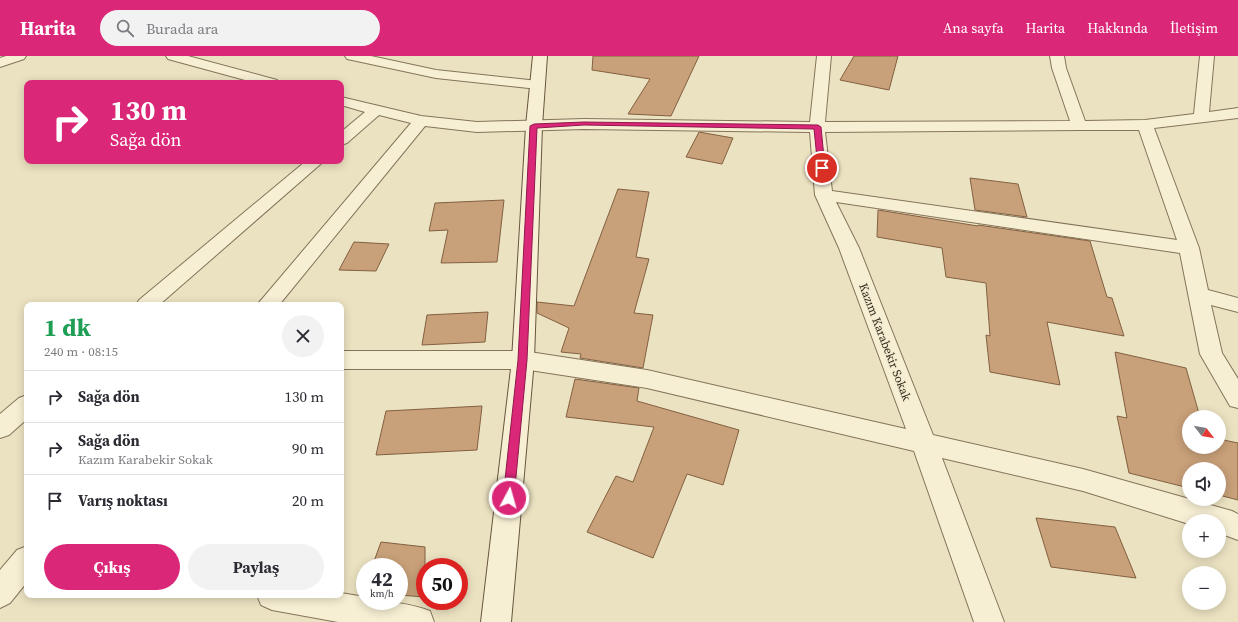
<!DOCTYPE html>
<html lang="tr">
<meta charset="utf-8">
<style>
:root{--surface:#fff;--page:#f2f2f3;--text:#2b2b33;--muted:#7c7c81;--line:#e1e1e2;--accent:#db2777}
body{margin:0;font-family:"Source Serif 4",serif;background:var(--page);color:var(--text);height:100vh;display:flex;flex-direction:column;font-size:15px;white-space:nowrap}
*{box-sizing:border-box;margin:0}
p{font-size:13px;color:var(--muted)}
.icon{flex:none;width:22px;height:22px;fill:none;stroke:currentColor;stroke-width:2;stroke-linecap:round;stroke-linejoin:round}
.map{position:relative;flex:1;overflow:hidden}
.side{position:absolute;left:24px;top:246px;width:320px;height:296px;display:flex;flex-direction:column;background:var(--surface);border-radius:8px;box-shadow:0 2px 10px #0003}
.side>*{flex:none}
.banner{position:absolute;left:24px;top:24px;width:320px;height:84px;border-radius:8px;box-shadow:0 2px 10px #0003;background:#db2777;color:#fff;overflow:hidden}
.needle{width:26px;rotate:121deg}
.fabs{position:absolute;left:1182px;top:354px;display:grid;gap:8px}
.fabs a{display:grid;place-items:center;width:44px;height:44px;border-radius:50%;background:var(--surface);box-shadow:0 2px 10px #0003;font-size:20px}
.speed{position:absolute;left:356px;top:502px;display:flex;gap:8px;font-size:20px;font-weight:700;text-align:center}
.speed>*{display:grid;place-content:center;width:52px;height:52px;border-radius:50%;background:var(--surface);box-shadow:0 2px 10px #0003;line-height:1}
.speed small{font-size:10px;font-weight:400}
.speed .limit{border:6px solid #d22;background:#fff;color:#111}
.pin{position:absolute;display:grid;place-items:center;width:34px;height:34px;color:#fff;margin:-17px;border:2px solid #fff;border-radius:50%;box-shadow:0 1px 4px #0007}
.me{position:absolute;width:44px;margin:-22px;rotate:6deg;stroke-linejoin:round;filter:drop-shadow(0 0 3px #0008)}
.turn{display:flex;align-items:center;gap:14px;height:84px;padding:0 20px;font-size:18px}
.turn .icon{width:52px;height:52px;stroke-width:2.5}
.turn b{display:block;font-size:28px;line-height:34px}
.round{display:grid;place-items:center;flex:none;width:42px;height:42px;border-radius:21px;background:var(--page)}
.headline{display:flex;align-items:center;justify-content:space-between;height:68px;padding:0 20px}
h1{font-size:24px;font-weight:700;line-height:30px;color:#1e9e55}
.primary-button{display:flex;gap:8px;margin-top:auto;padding:8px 20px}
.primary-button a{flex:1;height:46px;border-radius:24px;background:var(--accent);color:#fff;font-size:16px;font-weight:700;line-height:46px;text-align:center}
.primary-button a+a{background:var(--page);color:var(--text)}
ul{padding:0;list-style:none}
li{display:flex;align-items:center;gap:12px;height:52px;padding:0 20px;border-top:1px solid var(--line)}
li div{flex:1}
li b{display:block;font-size:15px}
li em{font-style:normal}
header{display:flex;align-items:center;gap:24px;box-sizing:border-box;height:56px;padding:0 20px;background:var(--accent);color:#fff}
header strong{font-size:19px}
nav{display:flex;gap:22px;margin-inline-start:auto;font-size:14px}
.search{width:280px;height:36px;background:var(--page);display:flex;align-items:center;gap:10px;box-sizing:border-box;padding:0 14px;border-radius:22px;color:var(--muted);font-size:15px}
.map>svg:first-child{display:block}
.building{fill:#c8a079;stroke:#826041}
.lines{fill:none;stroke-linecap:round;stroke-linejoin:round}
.minor-casing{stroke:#84745a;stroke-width:2}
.secondary-casing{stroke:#66553d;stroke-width:2}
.minor{fill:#f7efd4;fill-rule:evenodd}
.secondary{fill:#f7efd4;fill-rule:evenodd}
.route{fill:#db2777;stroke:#8e194d}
.labels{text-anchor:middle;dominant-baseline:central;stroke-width:3;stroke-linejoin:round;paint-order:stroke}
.street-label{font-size:12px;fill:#342b1d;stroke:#f3ecd1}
</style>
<header>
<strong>Harita</strong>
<div class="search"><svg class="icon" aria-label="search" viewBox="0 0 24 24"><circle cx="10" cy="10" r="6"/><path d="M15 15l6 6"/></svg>Burada ara</div>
<nav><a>Ana sayfa</a><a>Harita</a><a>Hakkında</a><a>İletişim</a></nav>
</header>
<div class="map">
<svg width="1238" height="566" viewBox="0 0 1238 566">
<rect width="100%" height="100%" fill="#ebe2c1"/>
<g class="building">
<path d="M593,0H699L671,60L628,58L650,23L592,14Z"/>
<path d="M854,0H898L889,34L840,24Z"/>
<path d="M699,76L733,82L722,108L686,101Z"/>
<path d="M970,122L1018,128L1027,161L975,154Z"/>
<path d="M618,133L649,136L636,201L649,203L634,257L653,259L643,312L580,302L581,298L561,296L569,272L537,257V246L574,250Z"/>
<path d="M504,144L497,206L441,207L448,174L429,175L435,147Z"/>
<path d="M878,154L978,170V169L1090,185L1107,241L1112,242L1124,280L1047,266L1060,329L990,316L986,279L990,280L986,227L946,221L942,192L877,181Z"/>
<path d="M354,186L389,188L376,215L339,214Z"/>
<path d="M488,256L485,286L422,289L427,259Z"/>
<path d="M1115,296L1186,312L1200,361H1189V391H1219V383L1238,387V444L1219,439V413H1189V432L1129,417L1117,360L1127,362Z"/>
<path d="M575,323L639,332L637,345L739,374L723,429L687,418L653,502L587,476L616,420L633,426L654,371L566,361Z"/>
<path d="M482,350L477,394L376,399L386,355Z"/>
<path d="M1036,462L1115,471L1136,522L1051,511Z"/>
<path d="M381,486L425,491V541L399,539V511H372Z"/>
</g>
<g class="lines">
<g class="minor-casing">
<g id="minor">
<path d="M6,0H26L24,3L0,11V2Z"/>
<path d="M166,0H188L277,24L279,27H256L168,3Z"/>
<path d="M345,0H371L436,14L538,25L543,26L545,29L543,32L538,33L436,22L352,4L347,3Z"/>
<path d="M817,0H831L825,66L1070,65L1052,12L1050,0H1064L1066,12L1085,65L1145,64L1194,58L1200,0H1214L1209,56L1238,52V62L1154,72L1199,192L1208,234L1238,242V256L1211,249L1222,297L1238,323V352L1230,350L1200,298L1180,197L836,146L859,192L933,379L1083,413L1232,455L1238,458V484L1219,477V465H1189V468L1083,435L942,402L1004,566H974L914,395L647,332L523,313H341V295H523L647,314L906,373L839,192L815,139L810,76L584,73L477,76L425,70L279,249H257L411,67L379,59L347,87L341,89V76L365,56L341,49V41L421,60L477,66L584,63L810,66ZM1081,74H1139L1177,184L832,135L825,76Z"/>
<path d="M306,105H324L159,249H136L139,244Z"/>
<path d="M27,339V363L9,379L0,382V358L19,342Z"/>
<path d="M27,490V526L10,547L0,552V514L17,494Z"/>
<path d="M341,537L365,541V545C387,545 409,547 430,555L434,566H338L272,554L261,549L257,539H341Z"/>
</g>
</g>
<g class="secondary-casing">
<path id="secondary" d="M533,0H547L542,70L534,304L511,566H481L512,304L526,70Z"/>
</g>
<use href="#minor" class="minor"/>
<use href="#secondary" class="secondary"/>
</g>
<path class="route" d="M584,66L818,69L821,71L825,112L822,114L818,112L814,73L584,69L537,72L527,304L514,442L513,446L509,447L505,446L503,442L518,304L530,70L534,68Z"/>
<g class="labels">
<g class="street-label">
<text transform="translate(885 286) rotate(69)">Kazım Karabekir Sokak</text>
</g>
</g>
</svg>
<div class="fabs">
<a><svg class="needle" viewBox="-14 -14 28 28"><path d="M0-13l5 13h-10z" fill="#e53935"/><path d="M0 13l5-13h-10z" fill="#7c7c81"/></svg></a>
<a><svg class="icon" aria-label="sound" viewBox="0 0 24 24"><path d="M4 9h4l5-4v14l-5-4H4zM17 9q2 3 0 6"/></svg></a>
<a>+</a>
<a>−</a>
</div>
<div class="speed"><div>42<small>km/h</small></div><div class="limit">50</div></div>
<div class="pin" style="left:822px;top:112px;background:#d93025"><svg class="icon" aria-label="arrive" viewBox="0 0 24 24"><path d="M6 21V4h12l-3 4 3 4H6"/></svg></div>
<svg class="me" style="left:509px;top:442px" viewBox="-20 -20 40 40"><circle r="17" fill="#db2777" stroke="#fff" stroke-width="3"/><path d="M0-11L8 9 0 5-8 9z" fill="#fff"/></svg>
<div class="banner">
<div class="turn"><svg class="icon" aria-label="right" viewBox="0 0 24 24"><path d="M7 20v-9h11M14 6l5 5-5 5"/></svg><div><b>130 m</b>Sağa dön</div></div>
</div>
<section class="side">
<div class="headline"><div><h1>1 dk</h1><p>240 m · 08:15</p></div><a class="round"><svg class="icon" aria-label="close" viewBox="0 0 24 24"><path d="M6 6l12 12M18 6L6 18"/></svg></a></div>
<ul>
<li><svg class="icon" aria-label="right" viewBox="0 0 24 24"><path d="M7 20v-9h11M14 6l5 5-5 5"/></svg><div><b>Sağa dön</b></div><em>130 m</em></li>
<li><svg class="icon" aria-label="right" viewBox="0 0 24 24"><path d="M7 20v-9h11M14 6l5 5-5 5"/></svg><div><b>Sağa dön</b><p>Kazım Karabekir Sokak</p></div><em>90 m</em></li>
<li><svg class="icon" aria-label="arrive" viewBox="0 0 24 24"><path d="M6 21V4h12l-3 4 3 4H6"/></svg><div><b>Varış noktası</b></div><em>20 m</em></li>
</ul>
<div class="primary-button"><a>Çıkış</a><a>Paylaş</a></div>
</section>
</div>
